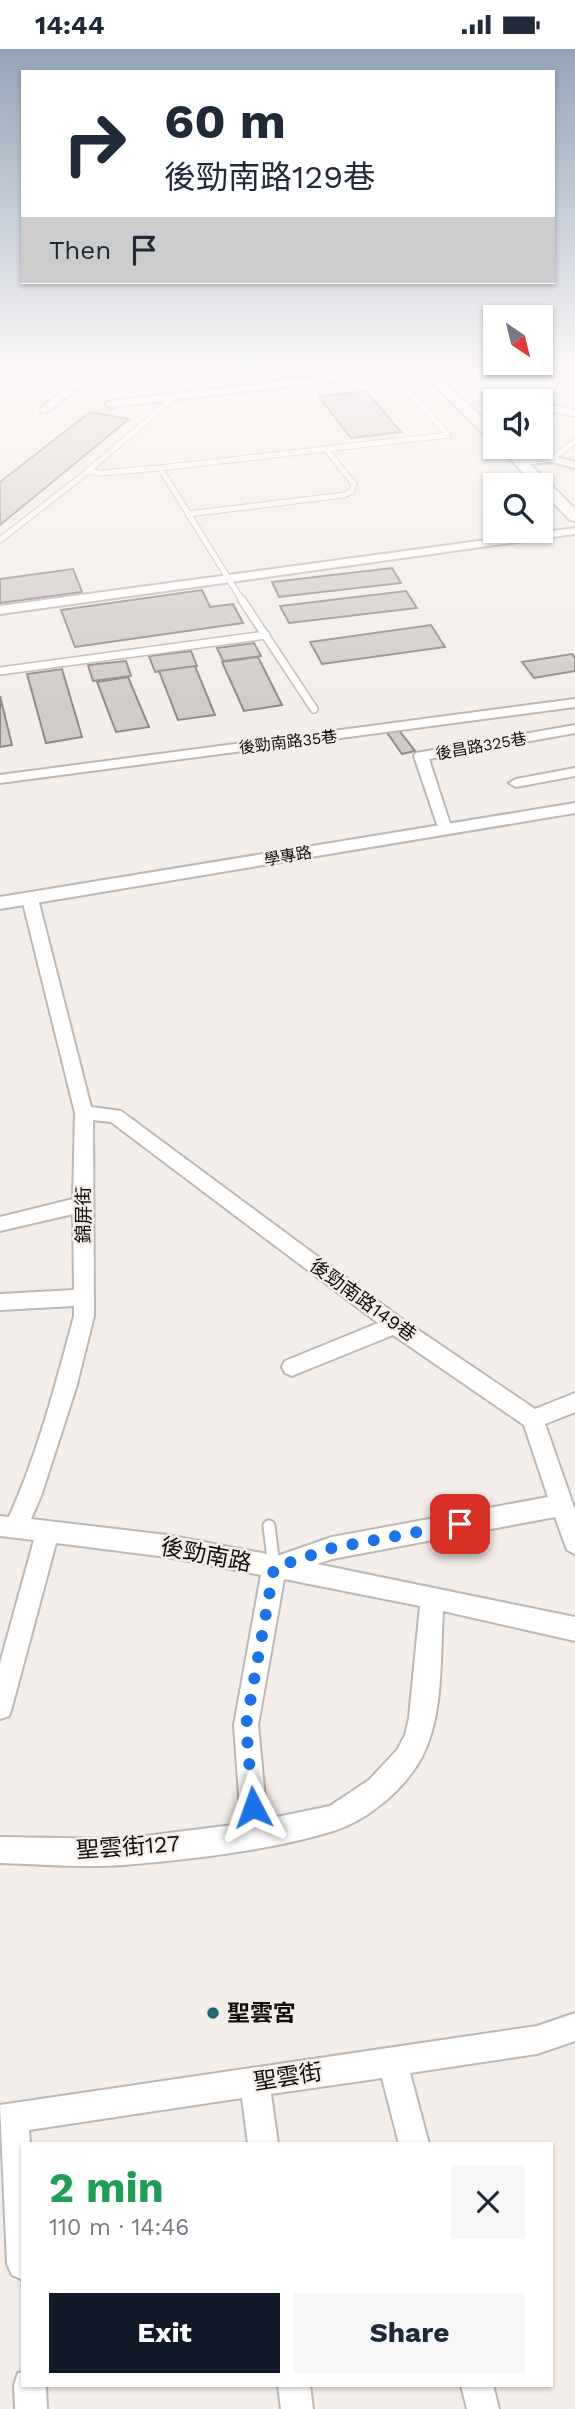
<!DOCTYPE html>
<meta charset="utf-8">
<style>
:root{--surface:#fff;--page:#f6f6f7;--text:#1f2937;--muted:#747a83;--accent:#111827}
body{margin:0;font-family:"Work Sans","Noto Sans TC",sans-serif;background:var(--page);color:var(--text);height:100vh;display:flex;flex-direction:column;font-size:26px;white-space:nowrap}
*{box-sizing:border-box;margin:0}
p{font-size:23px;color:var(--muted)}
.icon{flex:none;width:38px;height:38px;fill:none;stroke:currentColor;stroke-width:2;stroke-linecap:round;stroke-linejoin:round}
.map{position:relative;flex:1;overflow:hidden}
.side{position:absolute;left:21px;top:2093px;width:532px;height:245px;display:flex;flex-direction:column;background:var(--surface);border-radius:0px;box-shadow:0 2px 5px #0004}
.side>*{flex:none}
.top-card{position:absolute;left:21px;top:21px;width:534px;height:214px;border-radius:0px;box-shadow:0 2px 5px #0004;background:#fff;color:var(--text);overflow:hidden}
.needle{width:46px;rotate:145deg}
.buttons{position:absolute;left:483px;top:256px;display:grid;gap:14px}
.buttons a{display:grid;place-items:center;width:70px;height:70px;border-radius:0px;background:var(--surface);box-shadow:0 2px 5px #0004;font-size:35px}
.pin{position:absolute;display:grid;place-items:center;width:60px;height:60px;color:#fff;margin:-30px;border-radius:14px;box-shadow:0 4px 10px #0006}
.me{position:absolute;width:77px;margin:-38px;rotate:356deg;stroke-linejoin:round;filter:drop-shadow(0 0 5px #0008)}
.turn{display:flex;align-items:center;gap:24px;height:147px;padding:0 28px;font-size:32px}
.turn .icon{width:91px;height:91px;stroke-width:2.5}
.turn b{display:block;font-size:49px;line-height:60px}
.then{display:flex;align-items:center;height:66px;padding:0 28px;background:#0003;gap:14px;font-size:26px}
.round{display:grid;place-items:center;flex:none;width:74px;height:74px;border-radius:0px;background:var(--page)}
.overview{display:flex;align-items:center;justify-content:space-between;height:119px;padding:0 28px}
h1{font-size:42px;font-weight:700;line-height:52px;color:#1e9e55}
.action{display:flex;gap:14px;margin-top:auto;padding:14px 28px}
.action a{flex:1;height:80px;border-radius:0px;background:var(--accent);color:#fff;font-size:28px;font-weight:700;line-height:80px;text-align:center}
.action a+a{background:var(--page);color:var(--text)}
.status{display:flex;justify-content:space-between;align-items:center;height:49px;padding:0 35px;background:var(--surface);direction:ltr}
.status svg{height:19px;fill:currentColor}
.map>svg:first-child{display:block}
.building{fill:#d2ccc9;stroke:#908b87;stroke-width:2}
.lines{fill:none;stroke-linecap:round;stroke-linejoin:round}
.service-far2-casing{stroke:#beb8b5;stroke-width:7}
.service-far1-casing{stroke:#beb8b5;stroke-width:10}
.service-casing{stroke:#beb8b5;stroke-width:15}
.minor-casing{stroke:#beb8b5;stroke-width:4}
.tertiary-casing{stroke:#beb8b5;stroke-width:4}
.service-far2{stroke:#fff;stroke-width:5}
.service-far1{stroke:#fff;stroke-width:7}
.service{stroke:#fff;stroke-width:11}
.minor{fill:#fff;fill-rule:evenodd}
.tertiary{fill:#fff;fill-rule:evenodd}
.route{stroke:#1a73e8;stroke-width:12;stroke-dasharray:0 21.6}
.poi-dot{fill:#206b73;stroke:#f4eeea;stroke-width:2.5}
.labels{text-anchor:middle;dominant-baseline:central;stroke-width:5;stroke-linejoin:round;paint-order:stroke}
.far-street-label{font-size:16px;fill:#12100f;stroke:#f4eeea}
.street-label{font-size:19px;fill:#12100f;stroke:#f4eeea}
.near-street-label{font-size:23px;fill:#12100f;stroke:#f4eeea}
.near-poi-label{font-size:23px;font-weight:bold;fill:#12100f;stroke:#f4eeea;text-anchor:start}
</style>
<div class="status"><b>14:44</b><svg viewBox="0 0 49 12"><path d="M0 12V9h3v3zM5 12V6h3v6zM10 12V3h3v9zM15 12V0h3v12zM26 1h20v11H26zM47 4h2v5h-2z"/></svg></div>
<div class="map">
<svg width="575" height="2360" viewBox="0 0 575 2360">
<rect width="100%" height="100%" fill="#f4eeea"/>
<g class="building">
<path d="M262,321H361L270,331Z"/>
<path d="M366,342L401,383L351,389L319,348Z"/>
<path d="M90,363L129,370L0,476V433Z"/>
<path d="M392,519L401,534L279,548L272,533Z"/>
<path d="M73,520L82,543L0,554V530Z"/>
<path d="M202,541L210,558L233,555L243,574L75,598L61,561Z"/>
<path d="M406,542L417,559L289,574L280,557Z"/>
<path d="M431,576L445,598L322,615L310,593Z"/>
<path d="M254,594L261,607L223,612L217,599Z"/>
<path d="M191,602L197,617L155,623L149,607Z"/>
<path d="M572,605L575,609V622L534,629L522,613Z"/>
<path d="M258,608L282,656L244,662L222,613Z"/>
<path d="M126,612L131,627L93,632L88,616Z"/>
<path d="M195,617L215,666L178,671L159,622Z"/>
<path d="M62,620L82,688L46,694L27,625Z"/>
<path d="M128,628L149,678L116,683L97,633Z"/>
<path d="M0,647L12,696L0,698Z"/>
<path d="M398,680L415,702L402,705L386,682Z"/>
</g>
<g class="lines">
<g class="service-far2-casing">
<g id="service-far2">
<path d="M389,321L448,386"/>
<path d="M552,410L575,392"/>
<path d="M88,422L101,424L160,419"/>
<path d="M188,465L344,446L352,442L354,435L326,400"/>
<path d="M0,491L82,427L206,321"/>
<path d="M243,553L160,419L448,386"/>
</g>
</g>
<g class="service-far1-casing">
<g id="service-far1">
<path d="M242,551L314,660"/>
<path d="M0,622L266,586"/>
</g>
</g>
<g class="service-casing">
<path id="service" d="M269,1477L274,1518"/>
</g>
<g class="minor-casing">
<g id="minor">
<path d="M90,321H101L47,363H41V359Z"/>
<path d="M383,321H412L407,324L110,358L105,355L110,352Z"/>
<path d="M472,321H483L472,328L467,325Z"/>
<path d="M564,321H575L535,352H523Z"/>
<path d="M541,354L575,361V367L541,360Z"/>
<path d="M552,407L575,413V419L552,413L520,416L515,413L520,410Z"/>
<path d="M575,479V485L0,565V557Z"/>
<path d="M575,650V658L0,734V726Z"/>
<path d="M575,676V684L429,710L452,781L445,785L440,784L414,707L416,704Z"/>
<path d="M575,719V727L516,738L509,734L516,730Z"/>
<path d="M30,845L38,850L91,1058L121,1062L402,1270L535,1360L575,1344V1363L545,1375L575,1461V1505L567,1501L555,1468L332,1510L317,1515L575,1568V1592L443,1562C440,1608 444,1666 422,1708C405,1740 367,1772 333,1782C273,1801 186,1811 123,1816C82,1819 40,1815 0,1814V1788L121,1790L241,1775L234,1676L261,1526L167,1508L56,1494L12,1658L9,1667L0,1670V1614L34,1491L0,1487V1467L9,1468C38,1404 56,1334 74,1267V1257L0,1261V1245L74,1241L73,1165L0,1182V1168L73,1150L75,1064L22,850ZM93,1071L111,1073L378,1274L285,1312L282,1318L285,1324L292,1327L299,1324L393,1286L524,1376L548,1448L332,1488L277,1507L167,1486L31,1470L41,1447L76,1339L94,1267ZM284,1530L420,1557L409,1669L405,1686L397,1701L369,1731L330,1757L267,1770L258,1676Z"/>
<path d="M575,1964V1992L537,2005L410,2024L429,2095H399L382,2029L271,2045L278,2095H248L242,2049L29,2081L30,2095H23V2231L12,2226L7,2215L0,2056L537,1977Z"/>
<path d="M23,2323V2336H46L47,2360H15L14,2336L18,2324Z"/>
<path d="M278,2336H310L313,2360H281Z"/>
<path d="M461,2336H493L499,2360H467Z"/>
</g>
</g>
<g class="tertiary-casing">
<g id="tertiary">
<path d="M419,321H432L495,381V392L490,391Z"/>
<path d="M498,397H512L575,460V472L570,471L541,441V436H535Z"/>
<path d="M575,754V764L0,860V848Z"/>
</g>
</g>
<use href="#service-far2" class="service-far2"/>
<use href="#service-far1" class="service-far1"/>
<use href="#service" class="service"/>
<use href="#minor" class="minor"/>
<use href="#tertiary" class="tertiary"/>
</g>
<linearGradient id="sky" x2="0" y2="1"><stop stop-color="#92a3b7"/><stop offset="0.49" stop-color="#faf7f6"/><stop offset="1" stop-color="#faf7f6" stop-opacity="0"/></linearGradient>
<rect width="575" height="651" fill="url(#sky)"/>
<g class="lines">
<path class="route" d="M253,1758L246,1676L274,1519L332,1499L460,1475"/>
</g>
<circle class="poi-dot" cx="213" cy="1964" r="7"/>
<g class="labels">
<g class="far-street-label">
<text transform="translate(288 693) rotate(-7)">後勁南路35巷</text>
<text transform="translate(481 697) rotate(-10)">後昌路325巷</text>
<text transform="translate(288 807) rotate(-10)">學專路</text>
</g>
<g class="street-label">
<text transform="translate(83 1166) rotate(-90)">錦屏街</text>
<text transform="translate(363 1251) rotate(36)">後勁南路149巷</text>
</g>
<g class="near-street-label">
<text transform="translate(206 1506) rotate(11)">後勁南路</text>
<text transform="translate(128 1798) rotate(-4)">聖雲街127</text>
<text transform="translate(288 2028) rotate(-9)">聖雲街</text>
</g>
<g class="near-poi-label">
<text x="227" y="1964">聖雲宮</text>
</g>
</g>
</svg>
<div class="buttons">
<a><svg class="needle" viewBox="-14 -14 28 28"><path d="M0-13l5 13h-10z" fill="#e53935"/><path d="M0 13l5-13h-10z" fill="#747a83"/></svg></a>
<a><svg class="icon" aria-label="sound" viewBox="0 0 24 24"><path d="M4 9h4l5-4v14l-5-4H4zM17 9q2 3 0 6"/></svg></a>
<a><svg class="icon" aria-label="search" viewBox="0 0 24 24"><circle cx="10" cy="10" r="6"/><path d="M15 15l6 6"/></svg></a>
</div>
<div class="pin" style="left:460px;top:1475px;background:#d93025"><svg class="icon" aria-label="arrive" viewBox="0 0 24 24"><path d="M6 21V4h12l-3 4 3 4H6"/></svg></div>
<svg class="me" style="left:253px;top:1758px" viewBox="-20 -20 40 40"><path d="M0-17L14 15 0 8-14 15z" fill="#1a73e8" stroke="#fff" stroke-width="4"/></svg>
<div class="top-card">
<div class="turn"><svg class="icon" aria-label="right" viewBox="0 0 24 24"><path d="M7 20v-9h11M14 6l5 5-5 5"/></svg><div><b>60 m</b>後勁南路129巷</div></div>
<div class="then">Then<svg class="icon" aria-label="arrive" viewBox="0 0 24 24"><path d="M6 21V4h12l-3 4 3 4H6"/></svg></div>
</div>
<section class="side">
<div class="overview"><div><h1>2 min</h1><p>110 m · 14:46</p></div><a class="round"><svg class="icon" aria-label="close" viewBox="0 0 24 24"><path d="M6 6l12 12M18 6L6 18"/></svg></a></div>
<div class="action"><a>Exit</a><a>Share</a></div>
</section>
</div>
